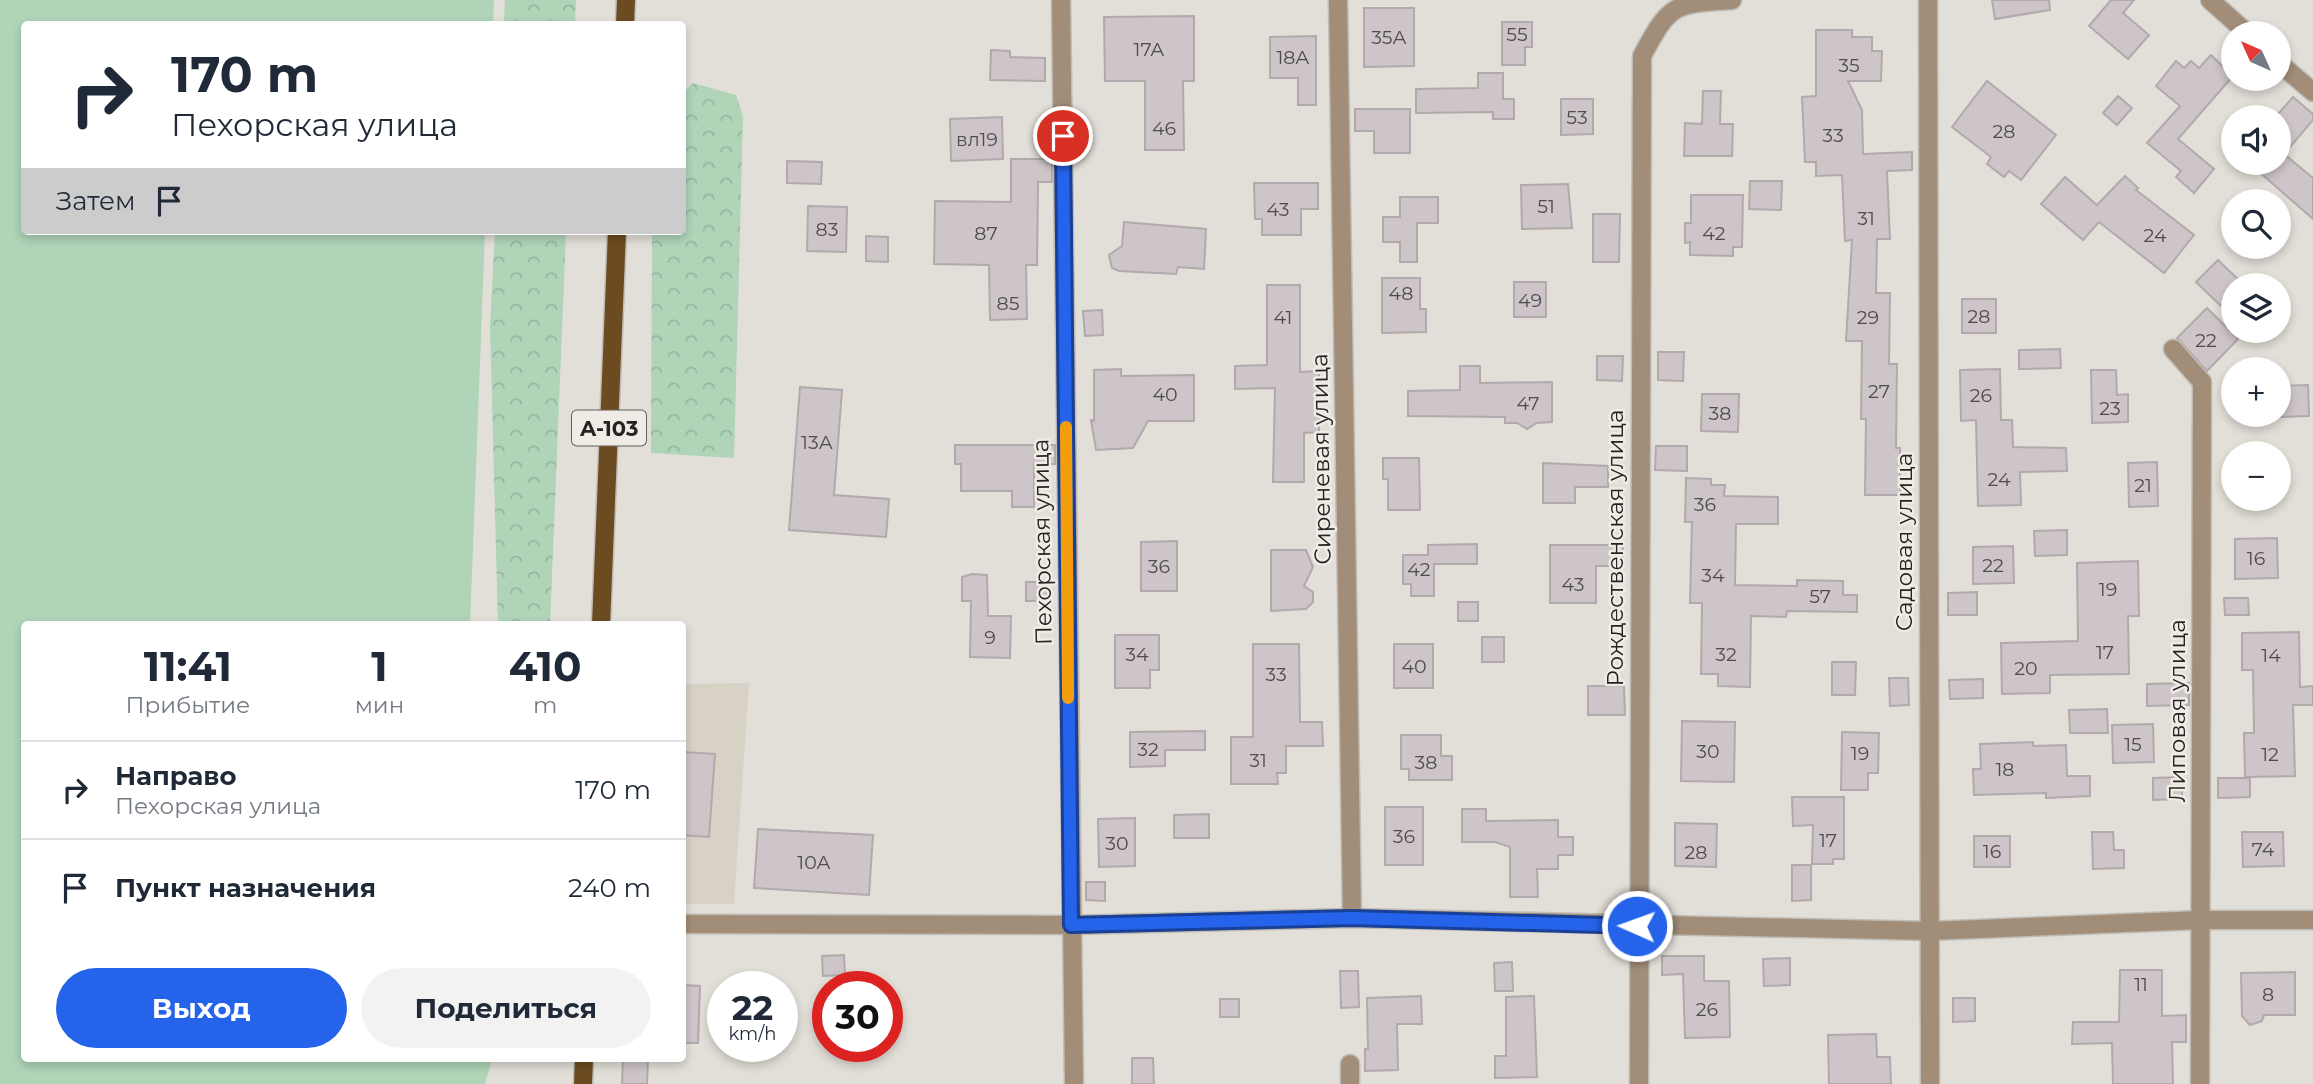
<!DOCTYPE html>
<html lang="ru">
<meta charset="utf-8">
<style>
:root{--surface:#fff;--page:#f2f2f3;--text:#1f2937;--muted:#747a83;--line:#e0e1e3;--accent:#2563eb}
body{margin:0;font-family:Montserrat,sans-serif;background:var(--page);color:var(--text);height:100vh;display:flex;flex-direction:column;font-size:26px;white-space:nowrap}
*{box-sizing:border-box;margin:0}
p{font-size:23px;color:var(--muted)}
.icon{flex:none;width:38px;height:38px;fill:none;stroke:currentColor;stroke-width:2;stroke-linecap:round;stroke-linejoin:round}
.map{position:relative;flex:1;overflow:hidden}
.drawer{position:absolute;left:21px;top:621px;width:665px;height:441px;display:flex;flex-direction:column;background:var(--surface);border-radius:7px;box-shadow:0 4px 10px #0003}
.drawer>*{flex:none}
.hud{position:absolute;left:21px;top:21px;width:665px;height:214px;border-radius:7px;box-shadow:0 4px 10px #0003;background:#fff;color:var(--text);overflow:hidden}
.needle{width:46px;rotate:315deg}
.tools{position:absolute;left:2221px;top:21px;display:grid;gap:14px}
.tools a{display:grid;place-items:center;width:70px;height:70px;border-radius:50%;background:var(--surface);box-shadow:0 4px 10px #0003;font-size:35px}
.speed{position:absolute;left:707px;top:971px;display:flex;gap:14px;font-size:35px;font-weight:700;text-align:center}
.speed>*{display:grid;place-content:center;width:91px;height:91px;border-radius:50%;background:var(--surface);box-shadow:0 4px 10px #0003;line-height:1}
.speed small{font-size:18px;font-weight:400}
.speed .limit{border:10px solid #d22;background:#fff;color:#111}
.pin{position:absolute;display:grid;place-items:center;width:60px;height:60px;color:#fff;margin:-30px;border:4px solid #fff;border-radius:50%;box-shadow:0 2px 7px #0007}
.me{position:absolute;width:77px;margin:-38px;rotate:272deg;stroke-linejoin:round;filter:drop-shadow(0 0 5px #0008)}
.turn{display:flex;align-items:center;gap:24px;height:147px;padding:0 35px;font-size:32px}
.turn .icon{width:91px;height:91px;stroke-width:2.5}
.turn b{display:block;font-size:49px;line-height:60px}
.then{display:flex;align-items:center;height:66px;padding:0 35px;background:#0003;gap:14px;font-size:26px}
.eta{display:flex;justify-content:space-evenly;align-items:center;height:119px;text-align:center}
.eta b{font-size:42px;font-weight:700;line-height:49px}
.action{display:flex;gap:14px;margin-top:auto;padding:14px 35px}
.action a{flex:1;height:80px;border-radius:42px;background:var(--accent);color:#fff;font-size:28px;font-weight:700;line-height:80px;text-align:center}
.action a+a{background:var(--page);color:var(--text)}
ul{padding:0;list-style:none}
li{display:flex;align-items:center;gap:21px;height:98px;padding:0 35px;border-top:2px solid var(--line)}
li div{flex:1}
li b{display:block;font-size:26px}
li em{font-style:normal}
.map>svg:first-child{display:block}
.built{fill:#d7d2c5}
.grass{fill:#afd4b8}
.forest{fill:url(#forest-crowns)}
.building{fill:#cec5c8;stroke:#b1a9ac;stroke-width:2}
.lines{fill:none;stroke-linecap:round;stroke-linejoin:round}
.street-casing{stroke:#c0bdb7;stroke-width:21}
.primary-casing{stroke:#c0bdb7;stroke-width:21}
.street{stroke:#a28e78;stroke-width:18}
.primary{stroke:#6c4b20;stroke-width:18}
.route-casing{stroke:#184099;stroke-width:18}
.route{stroke:#2563eb;stroke-width:12}
.slow{stroke:#f59e0b;stroke-width:12}
.labels{text-anchor:middle;dominant-baseline:central;stroke-width:5;stroke-linejoin:round;paint-order:stroke}
.number-label{font-size:19px;fill:#4f4c4c}
.shield{fill:#efece5;stroke:#62605c;stroke-width:2}
.shield-label{font-size:21px;font-weight:bold;fill:#252422}
.street-label{font-size:23px;fill:#252422;stroke:#efece5}
</style>
<div class="map">
<svg width="2313" height="1084" viewBox="0 0 2313 1084">
<defs>
<pattern id="forest-crowns" width="20" height="18" patternUnits="userSpaceOnUse" patternTransform="scale(1.75)"><rect width="20" height="18" fill="#afd4b8"/><path d="M2 6a3 3 0 1 1 6 0M12 15a3 3 0 1 1 6 0" fill="none" stroke="#96b69e"/></pattern>
</defs>
<rect width="100%" height="100%" fill="#e2dfd8"/>
<path class="built" d="M749,683L734,904H683V684Z"/>
<path class="grass" d="M0,0H494L493,24H24V231H485L470,625H24V1059H492L485,1084H0Z"/>
<g class="forest">
<path d="M505,0H576L575,24H504Z"/>
<path d="M693,83L736,95L743,117L734,458L651,453L652,231H682L683,93Z"/>
<path d="M495,231H566L550,625H498L490,326Z"/>
</g>
<g class="building">
<path d="M1992,0H2049L2050,10L1995,19Z"/>
<path d="M2111,0H2134L2123,13L2149,35L2128,59L2089,26Z"/>
<path d="M1364,8H1414V66L1364,67Z"/>
<path d="M1194,16V81H1183L1184,150H1145V81H1105L1104,17Z"/>
<path d="M1502,22H1532V47H1525V65H1502Z"/>
<path d="M1816,30H1852V37H1872V51H1882L1881,81H1848L1862,110L1863,154L1912,152V170L1887,171L1890,239H1877L1876,293H1890L1889,364H1897L1896,448H1900V495H1865L1866,419H1861L1862,341H1846L1852,240L1845,241L1842,175L1816,176V162H1805L1802,97L1816,96Z"/>
<path d="M1316,36V105H1298V78H1270V37Z"/>
<path d="M991,50L1010,51V57L1045,58V81L990,80Z"/>
<path d="M2211,55L2233,76L2178,139L2214,169L2194,193L2176,177L2181,171L2147,143L2180,106L2156,86L2176,61L2184,68L2191,61L2199,68Z"/>
<path d="M1478,73H1503V99H1514V119H1493V112L1416,113V89L1478,88Z"/>
<path d="M1987,81L2056,135L2021,180L2009,171L2004,177L1987,164L1991,157L1952,127Z"/>
<path d="M1703,91H1721L1720,124H1733L1732,156H1684L1685,123L1702,124Z"/>
<path d="M2118,96L2132,108L2117,125L2103,113Z"/>
<path d="M2293,97L2313,114V120L2284,154L2313,178V219L2249,163H2278V114Z"/>
<path d="M1561,99H1593V134L1561,135Z"/>
<path d="M1355,109H1410V153H1374V131H1355Z"/>
<path d="M1002,117L1003,159L951,161L950,119Z"/>
<path d="M1011,159H1052V182H1038L1037,265H1026L1027,319L990,320L989,265L934,264L935,201L1011,202Z"/>
<path d="M787,161L822,162L821,184L787,183Z"/>
<path d="M2125,176L2138,188L2136,190L2194,235L2164,273L2099,222L2083,240L2041,204L2065,177L2097,205Z"/>
<path d="M1750,181H1782L1781,210L1749,209Z"/>
<path d="M1254,183H1318V209H1301V235H1262V219H1255Z"/>
<path d="M1568,184L1572,228L1522,229L1521,185Z"/>
<path d="M1691,195H1743L1742,247H1733V256L1690,255V242L1685,243V223H1691Z"/>
<path d="M1400,197H1438V223H1417V262H1400V242H1383V217H1400Z"/>
<path d="M808,206L847,207L846,252L807,251Z"/>
<path d="M1593,214H1620L1619,262H1593Z"/>
<path d="M1124,222L1206,229L1204,269L1178,267L1176,274L1119,271L1112,268L1109,255L1122,246Z"/>
<path d="M866,236L888,237V262L866,261Z"/>
<path d="M2218,260L2243,284L2233,285V294L2221,306L2196,282Z"/>
<path d="M1382,278H1420V309H1426V332L1382,333Z"/>
<rect x="1514" y="282" width="32" height="35"/>
<path d="M1267,285H1300V372L1319,371V432L1304,433V482H1273L1275,388L1235,389V366L1267,365Z"/>
<rect x="1962" y="299" width="34" height="34"/>
<path d="M2207,308L2238,339L2207,371L2177,338Z"/>
<path d="M1102,310L1103,335L1085,336L1083,311Z"/>
<path d="M2060,349L2061,368L2019,369V350Z"/>
<path d="M1658,352H1684L1683,381L1658,380Z"/>
<path d="M1597,356H1623L1622,381L1597,380Z"/>
<path d="M1460,366H1480V383L1552,382V422L1537,423L1527,429L1517,423H1505V417L1408,416V391L1460,390Z"/>
<path d="M1121,369V376L1194,375V421H1148L1133,448L1096,450L1091,420L1094,421V370Z"/>
<path d="M2000,369L2001,420H2012L2013,447L2066,448L2067,471L2020,472L2021,505L1978,506L1976,420L1961,421L1960,370Z"/>
<path d="M2091,370H2116L2117,395L2128,394V422L2092,423Z"/>
<path d="M2308,385L2309,416L2278,417V386Z"/>
<path d="M800,387L842,390L834,495L889,499L886,537L789,530Z"/>
<path d="M1702,394H1739L1738,432L1701,431Z"/>
<path d="M955,445H1055V464H1034V507H1012V491H961V464H955Z"/>
<path d="M1656,446H1687V471L1655,470Z"/>
<path d="M1383,458H1419L1420,510H1388V479H1383Z"/>
<path d="M2157,462L2158,506L2129,507L2128,463Z"/>
<path d="M1543,463L1608,466V487H1575V503H1543Z"/>
<path d="M1686,478L1711,479V485H1725L1724,496L1778,497V524H1736L1735,585L1797,586V580L1843,581V595H1857V612L1787,611L1786,617L1751,616L1750,687L1718,686V674H1701L1702,603H1690L1692,522H1685Z"/>
<path d="M2067,530V555L2035,556L2034,531Z"/>
<path d="M2277,538L2278,578L2235,579V539Z"/>
<path d="M1177,541V591H1141V542Z"/>
<path d="M1477,544V564H1434V596H1411V584H1403V555H1428V545Z"/>
<path d="M1550,545H1623V566H1596V603H1550Z"/>
<path d="M2013,546L2014,583L1973,584V547Z"/>
<path d="M1271,550H1306L1313,567L1304,586L1313,592V602L1306,609L1271,611Z"/>
<path d="M2138,561L2139,616H2128L2129,674L2050,675V693L2002,694L2001,643L2078,641L2077,563Z"/>
<path d="M972,574L987,575L988,616H1011L1010,658L970,657L971,601H962V577Z"/>
<rect x="1026" y="582" width="21" height="19"/>
<path d="M1977,592V615H1948V593Z"/>
<path d="M2224,598H2248L2249,615H2225Z"/>
<rect x="1458" y="602" width="20" height="19"/>
<path d="M2299,632L2300,687L2313,686V705H2293L2295,776L2245,777L2244,733H2254L2253,670H2242V633Z"/>
<path d="M1115,635H1159V670H1150V688H1115Z"/>
<rect x="1482" y="637" width="22" height="25"/>
<path d="M1253,644H1299L1300,722H1322L1323,746H1286V773H1277L1278,784H1231V737H1253Z"/>
<rect x="1394" y="644" width="39" height="44"/>
<path d="M1832,662H1856L1855,695H1832Z"/>
<path d="M1889,678H1908L1909,705L1890,706Z"/>
<path d="M1983,679V698L1950,699L1949,680Z"/>
<path d="M2189,683V705L2147,706V684Z"/>
<path d="M1588,686H1624L1625,715H1588Z"/>
<path d="M2107,709L2108,733H2070L2069,710Z"/>
<path d="M1682,721L1735,722L1734,782L1681,781Z"/>
<path d="M2153,724L2154,762L2113,763L2112,725Z"/>
<path d="M1205,731V750H1165V766L1130,767V732Z"/>
<path d="M1842,732L1879,733L1878,773H1868V790H1841Z"/>
<path d="M1401,735H1441V756H1452V780H1409V769H1401Z"/>
<path d="M2033,742V746L2066,745L2067,776H2090V796L2046,798V793L1974,795L1973,769H1981L1980,744Z"/>
<path d="M682,752L715,754L709,837L682,835Z"/>
<path d="M2182,777V799L2153,800V778Z"/>
<path d="M2218,778H2250V797L2218,798Z"/>
<path d="M1792,797H1844V859H1833V864H1812L1813,825L1793,826Z"/>
<rect x="1385" y="807" width="38" height="58"/>
<path d="M1462,809H1486V821L1558,820V837H1573V855H1558V869H1537L1538,897H1510V847L1495,842H1462Z"/>
<path d="M1209,814V838H1174V815Z"/>
<path d="M1135,818V866L1099,867L1098,819Z"/>
<path d="M1675,823L1717,824L1716,867L1675,866Z"/>
<path d="M758,829L873,835L869,895L754,888Z"/>
<path d="M2092,832H2113L2114,850H2124V868L2093,869Z"/>
<path d="M2242,832H2283L2284,866L2243,867Z"/>
<rect x="1974" y="836" width="36" height="31"/>
<path d="M1792,865H1811V900L1792,901Z"/>
<path d="M1086,882H1105V901L1086,900Z"/>
<path d="M844,955L845,975L823,976L822,956Z"/>
<path d="M1662,956H1704V981H1729L1730,1037L1685,1038L1683,974L1662,975Z"/>
<path d="M1790,958V985L1764,986L1763,959Z"/>
<path d="M1512,962L1513,991H1495L1494,963Z"/>
<path d="M2120,970H2162V1016L2186,1015V1042H2172L2173,1084H2113L2112,1043L2072,1044L2073,1022H2119Z"/>
<path d="M1340,971H1358L1359,1007L1341,1008Z"/>
<path d="M2295,972V1015H2264L2262,1021L2250,1025L2242,1016L2241,973Z"/>
<path d="M682,985L700,986L698,1043H682Z"/>
<path d="M1421,996L1422,1024H1397L1398,1070L1365,1071V1049H1368L1367,998Z"/>
<path d="M1534,996L1537,1077L1495,1078V1056H1506V997Z"/>
<path d="M1953,998H1975V1021L1953,1022Z"/>
<rect x="1220" y="999" width="19" height="18"/>
<path d="M1876,1034L1877,1057H1890L1891,1084H1829L1828,1035Z"/>
<path d="M1132,1058H1153L1154,1084H1132Z"/>
<path d="M623,1059H648L647,1084H622Z"/>
</g>
<g class="lines">
<g class="street-casing">
<g id="street">
<path d="M1061,0L1074,1084"/>
<path d="M1338,0L1352,918"/>
<path d="M1928,0L1930,1084"/>
<path d="M2210,0L2247,33"/>
<path d="M2278,62L2313,92"/>
<path d="M2173,349L2202,382L2200,1084"/>
<path d="M682,924L1071,925L1352,918L1929,931L2202,920H2313"/>
<path d="M1350,1064V1084"/>
<path d="M1639,1084L1642,56C1670,4 1672,4 1732,0"/>
</g>
</g>
<g class="primary-casing">
<g id="primary">
<path d="M625,24L626,0"/>
<path d="M601,625L617,231"/>
<path d="M583,1084L584,1059"/>
</g>
</g>
<use href="#street" class="street"/>
<use href="#primary" class="primary"/>
</g>
<g class="lines">
<g class="route-casing">
<path id="route" d="M1063,136L1071,925L1352,918L1637,926"/>
</g>
<use href="#route" class="route"/>
<path class="slow" d="M1066,427L1068,698"/>
</g>
<g class="labels">
<g class="number-label">
<text x="1517" y="34">55</text>
<text x="1389" y="37">35А</text>
<text x="1149" y="49">17А</text>
<text x="1293" y="57">18А</text>
<text x="1849" y="65">35</text>
<text x="1577" y="117">53</text>
<text x="1164" y="128">46</text>
<text x="2004" y="131">28</text>
<text x="1833" y="135">33</text>
<text x="977" y="139">вл19</text>
<text x="1546" y="206">51</text>
<text x="1278" y="209">43</text>
<text x="1866" y="218">31</text>
<text x="827" y="229">83</text>
<text x="986" y="233">87</text>
<text x="1714" y="233">42</text>
<text x="2155" y="235">24</text>
<text x="1401" y="293">48</text>
<text x="1530" y="300">49</text>
<text x="1008" y="303">85</text>
<text x="1979" y="316">28</text>
<text x="1283" y="317">41</text>
<text x="1868" y="317">29</text>
<text x="2206" y="340">22</text>
<text x="1879" y="391">27</text>
<text x="1165" y="394">40</text>
<text x="1981" y="395">26</text>
<text x="1528" y="403">47</text>
<text x="2110" y="408">23</text>
<text x="1720" y="413">38</text>
<text x="817" y="442">13А</text>
<text x="1999" y="479">24</text>
<text x="2143" y="485">21</text>
<text x="1705" y="504">36</text>
<text x="2256" y="558">16</text>
<text x="1993" y="565">22</text>
<text x="1159" y="566">36</text>
<text x="1419" y="569">42</text>
<text x="1713" y="575">34</text>
<text x="1573" y="584">43</text>
<text x="2108" y="589">19</text>
<text x="1820" y="596">57</text>
<text x="990" y="637">9</text>
<text x="2105" y="652">17</text>
<text x="1137" y="654">34</text>
<text x="1726" y="654">32</text>
<text x="2271" y="655">14</text>
<text x="1414" y="666">40</text>
<text x="2026" y="668">20</text>
<text x="1276" y="674">33</text>
<text x="2133" y="744">15</text>
<text x="1148" y="749">32</text>
<text x="1708" y="751">30</text>
<text x="1860" y="753">19</text>
<text x="2270" y="754">12</text>
<text x="1258" y="760">31</text>
<text x="1426" y="762">38</text>
<text x="2005" y="769">18</text>
<text x="1404" y="836">36</text>
<text x="1828" y="840">17</text>
<text x="1117" y="843">30</text>
<text x="2263" y="849">74</text>
<text x="1992" y="851">16</text>
<text x="1696" y="852">28</text>
<text x="814" y="862">10А</text>
<text x="2141" y="984">11</text>
<text x="2268" y="994">8</text>
<text x="1707" y="1009">26</text>
</g>
<rect class="shield" x="572" y="410.5" width="74" height="35" rx="5"/>
<g class="shield-label">
<text x="609" y="428">А-103</text>
</g>
<g class="street-label">
<text transform="translate(1321 459) rotate(-91)">Сиреневая улица</text>
<text transform="translate(1042 542) rotate(-91)">Пехорская улица</text>
<text transform="translate(1904 542) rotate(-90)">Садовая улица</text>
<text transform="translate(1615 548) rotate(-90)">Рождественская улица</text>
<text transform="translate(2177 711) rotate(-90)">Липовая улица</text>
</g>
</g>
</svg>
<div class="tools">
<a><svg class="needle" viewBox="-14 -14 28 28"><path d="M0-13l5 13h-10z" fill="#e53935"/><path d="M0 13l5-13h-10z" fill="#747a83"/></svg></a>
<a><svg class="icon" aria-label="sound" viewBox="0 0 24 24"><path d="M4 9h4l5-4v14l-5-4H4zM17 9q2 3 0 6"/></svg></a>
<a><svg class="icon" aria-label="search" viewBox="0 0 24 24"><circle cx="10" cy="10" r="6"/><path d="M15 15l6 6"/></svg></a>
<a><svg class="icon" aria-label="layers" viewBox="0 0 24 24"><path d="M12 4l9 5-9 5-9-5zM3 14l9 5 9-5"/></svg></a>
<a>+</a>
<a>−</a>
</div>
<div class="speed"><div>22<small>km/h</small></div><div class="limit">30</div></div>
<div class="pin" style="left:1063px;top:136px;background:#d93025"><svg class="icon" aria-label="arrive" viewBox="0 0 24 24"><path d="M6 21V4h12l-3 4 3 4H6"/></svg></div>
<svg class="me" style="left:1637px;top:926px" viewBox="-20 -20 40 40"><circle r="17" fill="#2563eb" stroke="#fff" stroke-width="3"/><path d="M0-11L8 9 0 5-8 9z" fill="#fff"/></svg>
<div class="hud">
<div class="turn"><svg class="icon" aria-label="right" viewBox="0 0 24 24"><path d="M7 20v-9h11M14 6l5 5-5 5"/></svg><div><b>170 m</b>Пехорская улица</div></div>
<div class="then">Затем<svg class="icon" aria-label="arrive" viewBox="0 0 24 24"><path d="M6 21V4h12l-3 4 3 4H6"/></svg></div>
</div>
<section class="drawer">
<div class="eta">
<div><b>11:41</b><p>Прибытие</p></div>
<div><b>1</b><p>мин</p></div>
<div><b>410</b><p>m</p></div>
</div>
<ul>
<li><svg class="icon" aria-label="right" viewBox="0 0 24 24"><path d="M7 20v-9h11M14 6l5 5-5 5"/></svg><div><b>Направо</b><p>Пехорская улица</p></div><em>170 m</em></li>
<li><svg class="icon" aria-label="arrive" viewBox="0 0 24 24"><path d="M6 21V4h12l-3 4 3 4H6"/></svg><div><b>Пункт назначения</b></div><em>240 m</em></li>
</ul>
<div class="action"><a>Выход</a><a>Поделиться</a></div>
</section>
</div>
